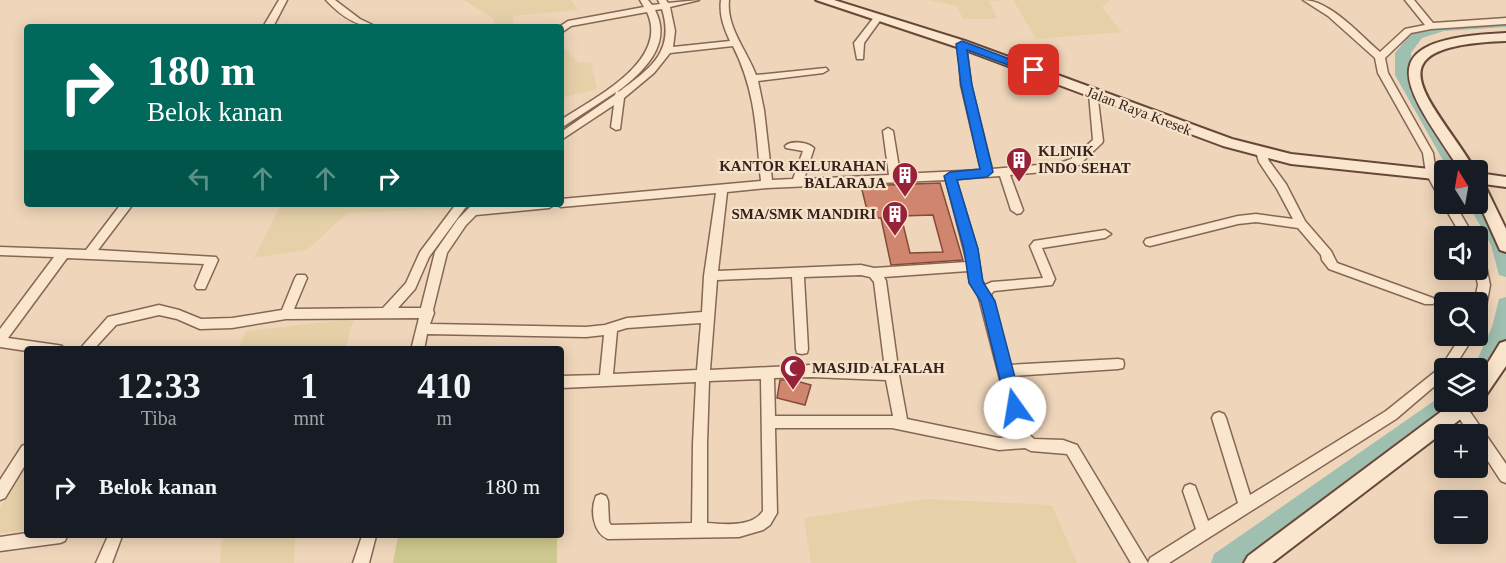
<!DOCTYPE html>
<html lang="id">
<meta charset="utf-8">
<style>
:root{--surface:#171b24;--page:#242831;--text:#f1f3f6;--muted:#9ea1a6}
body{margin:0;font-family:Georgia,serif;background:var(--page);color:var(--text);height:100vh;display:flex;flex-direction:column;font-size:22px;white-space:nowrap}
*{box-sizing:border-box;margin:0}
p{font-size:20px;color:var(--muted)}
.icon{flex:none;width:33px;height:33px;fill:none;stroke:currentColor;stroke-width:2;stroke-linecap:round;stroke-linejoin:round}
.map{position:relative;flex:1;overflow:hidden}
.drawer{position:absolute;left:24px;top:346px;width:540px;height:192px;display:flex;flex-direction:column;background:var(--surface);border-radius:6px;box-shadow:0 3px 15px #0003}
.drawer>*{flex:none}
.top-card{position:absolute;left:24px;top:24px;width:540px;height:183px;border-radius:6px;box-shadow:0 3px 15px #0003;background:#00695c;color:#fff;overflow:hidden}
.needle{width:39px;rotate:349deg}
.buttons{position:absolute;left:1434px;top:160px;display:grid;gap:12px}
.buttons a{display:grid;place-items:center;width:54px;height:54px;border-radius:6px;background:var(--surface);box-shadow:0 3px 15px #0003;font-size:30px}
.pin{position:absolute;display:grid;place-items:center;width:51px;height:51px;color:#fff;margin:-26px;border-radius:12px;box-shadow:0 3px 9px #0006}
.me{position:absolute;width:66px;margin:-33px;rotate:347deg;stroke-linejoin:round;filter:drop-shadow(0 0 4px #0008)}
.turn{display:flex;align-items:center;gap:21px;height:126px;padding:0 24px;font-size:27px}
.turn .icon{width:78px;height:78px;stroke-width:2.5}
.turn b{display:block;font-size:42px;line-height:51px}
.lanes{display:flex;align-items:center;height:57px;padding:0 24px;background:#0003;justify-content:center;gap:30px;direction:ltr}
.lanes .off{opacity:.35}
.eta{display:flex;justify-content:space-evenly;align-items:center;height:102px;text-align:center}
.eta b{font-size:36px;font-weight:800;line-height:42px}
ul{padding:0;list-style:none}
li{display:flex;align-items:center;gap:18px;height:78px;padding:0 24px}
li div{flex:1}
li b{display:block;font-size:22px}
li em{font-style:normal}
.map>svg:first-child{display:block}
.farmland{fill:#e5d0a8}
.green{fill:#cdc98f}
.lines{fill:none;stroke-linecap:round;stroke-linejoin:round}
.river{fill:#9fbfb0;fill-rule:evenodd}
.building{fill:#cf856e;stroke:#864a39;stroke-width:1.5;fill-rule:evenodd}
.street-casing{stroke:#866654;stroke-width:3}
.secondary-casing{stroke:#684738;stroke-width:4}
.street{fill:#fae5cd;fill-rule:evenodd}
.secondary{fill:#fae5cd;fill-rule:evenodd}
.route{fill:#1a73e8;stroke:#114b97;stroke-width:1.5}
.labels{text-anchor:middle;dominant-baseline:central;stroke-width:4.5;stroke-linejoin:round;paint-order:stroke}
.street-label{font-size:15px;fill:#35221a;stroke:#f6e2ca}
.poi-label{font-size:15px;font-weight:bold;fill:#35221a;stroke:#f6e2ca;text-anchor:start}
</style>
<div class="map">
<svg width="1506" height="563" viewBox="0 0 1506 563">
<rect width="100%" height="100%" fill="#efd6ba"/>
<g class="farmland">
<path d="M464,0H571L578,10L513,16V27H495L494,19Z"/>
<path d="M930,0H1003L989,1L997,19H963L957,6Z"/>
<path d="M1013,0H1111L1102,7L1122,32L1036,39Z"/>
<path d="M561,45L578,62L591,63L597,89L561,98Z"/>
<path d="M281,204H482L480,208L347,213L307,250L254,258Z"/>
<path d="M354,319L345,349H238L246,331Z"/>
<path d="M27,458V530L0,533V509Z"/>
<path d="M926,499L1052,505L1077,563H811L804,518Z"/>
<path d="M222,536H295L294,563H220Z"/>
</g>
<path class="green" d="M398,536H557V563H393Z"/>
<g class="lines">
<g class="river">
<path d="M1506,19V27L1444,31L1422,38L1411,53V75L1467,171H1449L1395,75V53L1412,32L1443,23Z"/>
<path d="M1478,198L1483,199L1506,239V277L1499,275L1491,245L1468,204H1478Z"/>
<path d="M1506,297V341L1486,387L1478,390V369H1473L1492,327L1499,299Z"/>
<path d="M1444,394V402H1459L1456,409L1244,563H1211L1214,554Z"/>
</g>
</g>
<g class="building">
<path d="M940,183L963,260L891,265L881,218H869L861,186ZM933,215L943,252L910,253L901,216Z"/>
<path d="M780,380H793L811,385L805,405L777,398Z"/>
</g>
<g class="lines">
<g class="street-casing">
<g id="street">
<path d="M279,0H287L273,27H263Z"/>
<path d="M326,0H335L360,19L377,27C356,27 340,15 326,0Z"/>
<path d="M640,0H648L652,5L660,4L658,0H666L668,3L699,0L670,7L675,31L673,47L730,41C724,28 719,15 721,0H729C726,27 747,51 756,75L826,68L828,70L823,73L758,81L764,110L772,180L793,179L803,151L786,148L785,146C791,140 808,142 814,148L804,179L889,175L883,131L888,128L893,131L900,174L981,170L961,85L958,42L961,41L966,44L971,85L992,169L1060,163L1071,159L1093,140L1089,94L1091,92H1097L1103,141L1102,143L1079,165L1065,170L1010,175L1023,210L1021,213L1017,214L1011,210L1000,176L956,179L977,249L982,281L985,285L992,282L1043,278L1030,246L1034,241L1105,230L1111,234L1105,238L1042,248L1055,279L1052,285L994,291L991,294L1009,365L1118,359L1123,360L1124,364L1123,368L1118,369L1012,376L1027,432L1034,439L1063,440L1077,445L1148,563L1150,558L1196,529L1183,491L1185,486L1190,484L1195,486L1208,521L1238,503L1212,418L1214,414L1219,412L1224,414L1226,418L1250,495L1386,411L1441,367L1461,336H1474L1453,369H1444V378L1396,419L1169,563H1131L1067,454L1031,451L1025,448L999,450L892,428H775L777,513L770,525L763,530L739,537L608,539C593,533 590,510 596,496L601,494L606,496L608,501L609,522L611,525L692,523L693,444L696,382L561,388V376L600,375L604,335L586,337L427,334L424,350H411L419,318L286,319L232,328L200,329L177,319L159,315L116,325L93,350H79L108,317L159,305L179,310L201,319L232,318L282,310L295,278L297,275H305L307,278L294,309L383,308L406,283L420,252L456,204H468L429,257L415,289L398,308H421L435,252L458,219L473,204H486L484,206L555,204L549,208L476,215L466,225L447,253L433,310L434,313L430,324L586,327L605,325L627,318L702,312L704,276L716,193L561,207L556,204H561V199L761,181C756,131 756,92 733,46L670,53L654,73L624,98L620,129L616,130L611,127L614,105L561,140V132L615,95L616,92L561,128V120C594,98 670,61 647,12L571,26L561,33V27H559L568,21L644,7ZM662,9C675,51 651,68 620,91L617,92C643,72 673,45 655,10ZM946,180L967,262L874,268L861,265L718,271L727,192L767,188ZM968,271L970,283L978,294L1015,437L999,438L907,419L899,375L886,281L884,277ZM861,275L870,277L874,282L885,369L811,365L710,370L717,280L792,277L796,349L797,353L802,354L807,353L808,349L804,277ZM701,323L697,370L613,374L617,331L627,328ZM811,377L886,380L893,416H775L774,378ZM761,379L763,511C751,528 725,524 707,523V444L709,381Z"/>
<path d="M1303,0C1330,0 1360,35 1380,52L1405,29L1425,25L1405,0H1414L1433,23L1506,18V24L1431,29L1411,33L1385,58L1388,73L1433,153L1436,173L1444,187V200L1440,199L1426,173L1423,153L1378,73L1375,58L1328,16Z"/>
<path d="M878,15L882,18L864,43L863,59H857L854,43L875,16Z"/>
<path d="M1261,148L1265,149L1269,161L1286,184L1305,221L1331,251L1337,263L1433,298L1435,301L1433,304H1425L1329,269L1322,260L1321,255L1298,228L1256,222L1238,224L1150,246L1146,245L1144,242L1146,239L1238,216L1256,214L1293,219L1277,189L1259,162L1256,152Z"/>
<path d="M1444,202V204H1455L1474,237H1462L1443,204Z"/>
<path d="M121,204H133L98,250L216,257L218,260L205,289H197L195,286L204,264L67,258L8,338L57,345L62,346L63,350H27V351L0,347V329L54,257L0,255V247L86,250Z"/>
<path d="M1478,252L1484,256L1490,285L1484,317L1482,321L1478,322V303H1474L1478,285L1475,270H1478Z"/>
<path d="M1461,404L1466,406L1506,464V483L1501,481L1478,446V435H1470L1454,410L1456,406Z"/>
<path d="M27,444V462L5,498L0,500V480L22,446Z"/>
<path d="M27,533V536H67L65,541L60,543L0,551V537Z"/>
<path d="M108,536H122L112,563H96Z"/>
<path d="M362,536H376L369,563H353Z"/>
</g>
</g>
<g class="secondary-casing">
<g id="secondary">
<path d="M816,0H834L965,41L1232,139L1291,154L1448,171H1444V180L1291,164L1223,146L957,47Z"/>
<path d="M1506,33V41C1365,46 1431,97 1476,171H1461C1403,84 1365,39 1506,33Z"/>
<path d="M1478,173L1506,177V187L1484,184L1506,229V252L1500,250L1478,201Z"/>
<path d="M1506,341V366L1484,398L1478,400V379L1500,343Z"/>
<path d="M1454,402H1477L1475,408L1272,563H1244L1248,556Z"/>
</g>
</g>
<use href="#street" class="street"/>
<use href="#secondary" class="secondary"/>
</g>
<path class="route" d="M962,41L1039,70L1030,73L967,50L972,85L993,172L987,177L957,180L978,249L983,282L995,301L1023,408L1015,415L1007,408L981,302L969,283L964,249L944,176L950,172L980,169L961,85L956,44Z"/>
<defs>
<g id="building-pin" transform="scale(1.35)"><path d="M0 17L-7.5 6A9.5 9.5 0 1 1 7.5 6Z" fill="#982238" stroke="#f6e2ca"/><path d="M-4-6H4V6H1V3H-1V6H-4ZM-2.5-4.3h1.7v1.8h-1.7ZM.8-4.3h1.7v1.8H.8ZM-2.5-1h1.7V.8h-1.7ZM.8-1h1.7V.8H.8Z" fill="#fff"/></g>
<g id="mosque-pin" transform="scale(1.35)"><path d="M0 17L-7.5 6A9.5 9.5 0 1 1 7.5 6Z" fill="#982238" stroke="#f6e2ca"/><path d="M3.5-4.9A6 6 0 1 0 3.5 4.9A5 5 0 1 1 3.5-4.9Z" fill="#fff"/></g>
</defs>
<g fill-rule="evenodd">
<use href="#building-pin" x="1019" y="160"/>
<use href="#building-pin" x="905" y="175"/>
<use href="#building-pin" x="895" y="214"/>
<use href="#mosque-pin" x="793" y="368"/>
</g>
<g class="labels">
<g class="street-label">
<text transform="translate(1139 111) rotate(21)">Jalan Raya Kresek</text>
</g>
<g class="poi-label">
<text x="1038" y="151">KLINIK<tspan x="1038" dy="17">INDO SEHAT</tspan></text>
<text x="886" y="166" text-anchor="end">KANTOR KELURAHAN<tspan x="886" dy="17">BALARAJA</tspan></text>
<text x="876" y="214" text-anchor="end">SMA/SMK MANDIRI</text>
<text x="812" y="368">MASJID ALFALAH</text>
</g>
</g>
</svg>
<div class="buttons">
<a><svg class="needle" viewBox="-14 -14 28 28"><path d="M0-13l5 13h-10z" fill="#e53935"/><path d="M0 13l5-13h-10z" fill="#9ea1a6"/></svg></a>
<a><svg class="icon" aria-label="sound" viewBox="0 0 24 24"><path d="M4 9h4l5-4v14l-5-4H4zM17 9q2 3 0 6"/></svg></a>
<a><svg class="icon" aria-label="search" viewBox="0 0 24 24"><circle cx="10" cy="10" r="6"/><path d="M15 15l6 6"/></svg></a>
<a><svg class="icon" aria-label="layers" viewBox="0 0 24 24"><path d="M12 4l9 5-9 5-9-5zM3 14l9 5 9-5"/></svg></a>
<a>+</a>
<a>−</a>
</div>
<div class="pin" style="left:1034px;top:70px;background:#d93025"><svg class="icon" aria-label="arrive" viewBox="0 0 24 24"><path d="M6 21V4h12l-3 4 3 4H6"/></svg></div>
<svg class="me" style="left:1015px;top:408px" viewBox="-20 -20 40 40"><circle r="19" fill="#fff"/><path d="M0-13L10 11 0 6-10 11z" fill="#1a73e8"/></svg>
<div class="top-card">
<div class="turn"><svg class="icon" aria-label="right" viewBox="0 0 24 24"><path d="M7 20v-9h11M14 6l5 5-5 5"/></svg><div><b>180 m</b>Belok kanan</div></div>
<div class="lanes"><svg class="icon off" aria-label="left" viewBox="0 0 24 24"><path d="M17 20v-9H6M10 6l-5 5 5 5"/></svg><svg class="icon off" aria-label="ahead" viewBox="0 0 24 24"><path d="M12 20V5M6 11l6-6 6 6"/></svg><svg class="icon off" aria-label="ahead" viewBox="0 0 24 24"><path d="M12 20V5M6 11l6-6 6 6"/></svg><svg class="icon" aria-label="right" viewBox="0 0 24 24"><path d="M7 20v-9h11M14 6l5 5-5 5"/></svg></div>
</div>
<section class="drawer">
<div class="eta">
<div><b>12:33</b><p>Tiba</p></div>
<div><b>1</b><p>mnt</p></div>
<div><b>410</b><p>m</p></div>
</div>
<ul>
<li><svg class="icon" aria-label="right" viewBox="0 0 24 24"><path d="M7 20v-9h11M14 6l5 5-5 5"/></svg><div><b>Belok kanan</b></div><em>180 m</em></li>
</ul>
</section>
</div>
